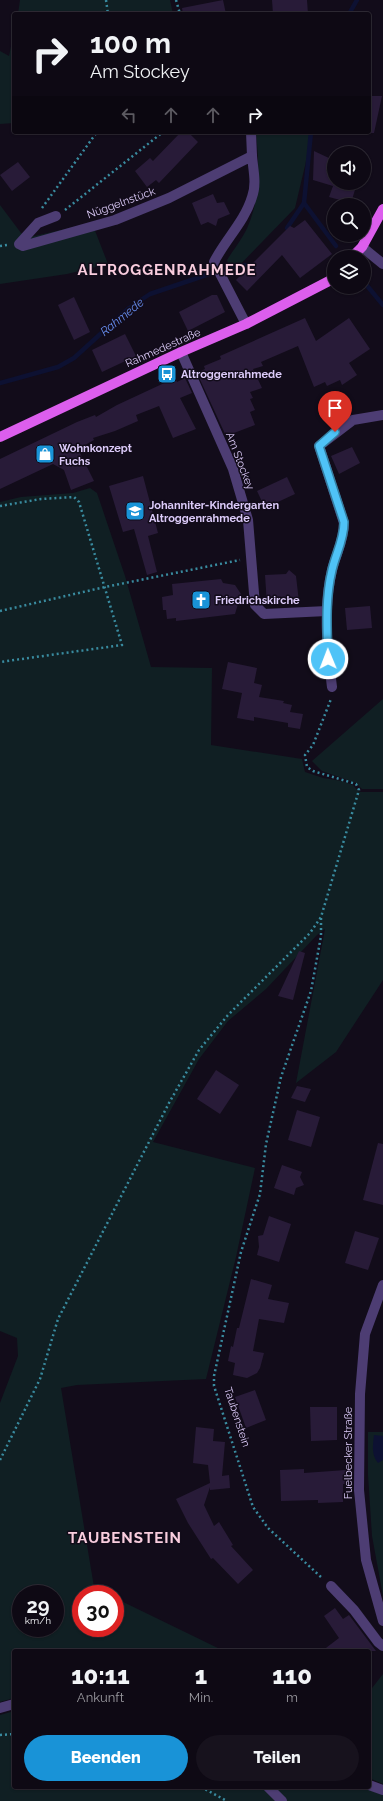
<!DOCTYPE html>
<html lang="de">
<meta charset="utf-8">
<style>
:root{--surface:#0e0914;--page:#17121d;--text:#f1f3f6;--muted:#9b9aa0;--line:#2e2a34;--accent:#1993d7}
body{margin:0;font-family:Raleway,sans-serif;background:var(--page);color:var(--text);height:100vh;display:flex;flex-direction:column;font-size:15px;white-space:nowrap}
*{box-sizing:border-box;margin:0}
p{font-size:13px;color:var(--muted)}
.icon{flex:none;width:22px;height:22px;fill:none;stroke:currentColor;stroke-width:2;stroke-linecap:round;stroke-linejoin:round}
.map{position:relative;flex:1;overflow:hidden}
.details{position:absolute;left:12px;top:1649px;width:359px;height:140px;display:flex;flex-direction:column;background:var(--surface);border-radius:4px;box-shadow:0 1px 3px #0004,0 0 0 1px var(--line)}
.details>*{flex:none}
.top-card{position:absolute;left:12px;top:12px;width:359px;height:122px;border-radius:4px;box-shadow:0 1px 3px #0004,0 0 0 1px var(--line);background:#0e0914;color:var(--text);overflow:hidden}
.fabs{position:absolute;left:327px;top:146px;display:grid;gap:8px}
.fabs a{display:grid;place-items:center;width:44px;height:44px;border-radius:50%;background:var(--surface);box-shadow:0 1px 3px #0004,0 0 0 1px var(--line);font-size:20px}
.speed{position:absolute;left:12px;top:1585px;display:flex;gap:8px;font-size:20px;font-weight:700;text-align:center}
.speed>*{display:grid;place-content:center;width:52px;height:52px;border-radius:50%;background:var(--surface);box-shadow:0 1px 3px #0004,0 0 0 1px var(--line);line-height:1}
.speed small{font-size:10px;font-weight:400}
.speed .limit{border:6px solid #d22;background:#fff;color:#111}
.pin{position:absolute;display:grid;place-items:center;width:34px;height:34px;color:#fff;margin:-41px -17px;border-radius:50% 50% 50% 0;rotate:-45deg;box-shadow:0 0 4px #0007}
.pin .icon{rotate:45deg}
.me{position:absolute;width:44px;margin:-22px;rotate:359deg;stroke-linejoin:round;filter:drop-shadow(0 0 3px #0008)}
.turn{display:flex;align-items:center;gap:14px;height:84px;padding:0 12px;font-size:18px}
.turn .icon{width:52px;height:52px;stroke-width:2.5}
.turn b{display:block;font-size:28px;line-height:34px}
.lanes{display:flex;align-items:center;height:38px;padding:0 12px;background:#0003;justify-content:center;gap:20px;direction:ltr}
.lanes .off{opacity:.35}
.eta{display:flex;justify-content:space-evenly;align-items:center;height:68px;text-align:center}
.eta b{font-size:24px;font-weight:800;line-height:28px}
.button{display:flex;gap:8px;margin-top:auto;padding:8px 12px}
.button a{flex:1;height:46px;border-radius:24px;background:var(--accent);color:#fff;font-size:16px;font-weight:800;line-height:46px;text-align:center}
.button a+a{background:var(--page);color:var(--text)}
.map>svg:first-child{display:block}
.green{fill:#101f23;fill-rule:evenodd}
.water{fill:#0d1132}
.lines{fill:none;stroke-linecap:round;stroke-linejoin:round}
.stream{stroke:#0d1132;stroke-width:4.5}
.building{fill:#281b38}
.path{stroke:#398b9f;stroke-width:2.5;stroke-dasharray:2 3;stroke-linecap:butt}
.minor{stroke:#4d3d73;stroke-width:10}
.major{stroke:#dc5eed;stroke-width:10}
.route-casing{stroke:#337fa1;stroke-width:10}
.route{stroke:#4fc3f7;stroke-width:7}
.labels{text-anchor:middle;dominant-baseline:central;stroke-width:3;stroke-linejoin:round;paint-order:stroke}
.street-label{font-size:11px;fill:#dccbf9;stroke:#120c1a}
.poi-label{font-size:11px;font-weight:bold;fill:#dccbf9;stroke:#120c1a;text-anchor:start}
.water-label{font-size:12px;font-style:italic;fill:#658bed;stroke:#120c1a}
.district-label{font-size:15px;font-weight:bold;letter-spacing:1px;fill:#f9cdde;stroke:#120c1a}
</style>
<div class="map">
<svg width="383" height="1801" viewBox="0 0 383 1801">
<rect width="100%" height="100%" fill="#120c1a"/>
<g class="green">
<path d="M20,0H170L173,14H18Z"/>
<path d="M14,32V123L0,124V51L9,56Z"/>
<path d="M256,132H313L295,208L231,274L227,260C234,249 243,238 248,226C261,195 259,165 256,132Z"/>
<path d="M0,205L21,233L30,237L92,223L108,264L67,274L0,284Z"/>
<path d="M90,488L97,493L125,576L151,667L212,668L211,745L302,759L305,772L323,778L342,781L353,785L358,791L361,792H383V980L336,1052L296,1083L325,929L317,935L266,989L228,1021L199,1059L153,1142L255,1168L236,1257L206,1379L77,1385L61,1388L94,1587L107,1594H81V1628H115V1598L224,1651H14V1698L0,1702V1403L18,1356L17,1338L0,1331V502L21,497L73,493ZM21,1594H55V1628H21Z"/>
<path d="M383,699V789H362L356,783L322,771L312,761Z"/>
<path d="M368,1432H383V1596L372,1536L368,1475Z"/>
<path d="M383,1674V1784L369,1778V1692Z"/>
<path d="M14,1711V1787H362L383,1795V1801H0V1715Z"/>
</g>
<path class="water" d="M374,1435L383,1436V1460L378,1463C371,1455 373,1444 374,1435Z"/>
<g class="lines">
<g class="stream">
<path d="M349,14L357,0"/>
<path d="M304,203L336,246"/>
<path d="M287,228L304,203L311,132"/>
<path d="M364,282L383,305"/>
<path d="M0,383L58,367L74,358L129,308L150,294L233,266L251,265"/>
</g>
</g>
<g class="building">
<path d="M223,0L226,14H183L182,8Z"/>
<path d="M272,0H307L308,14H273Z"/>
<path d="M369,96H382L374,133H369Z"/>
<path d="M181,132H188L198,142L159,183L156,180L147,187L135,171L150,158L153,161Z"/>
<path d="M314,151L331,159L326,171L334,173V183H357L351,203L329,197L333,186L313,180Z"/>
<path d="M18,162L30,177L12,191L0,175Z"/>
<path d="M213,194L217,203L224,202L230,214L218,219L216,226L208,222L201,225L192,203Z"/>
<path d="M305,220L332,254L300,278L282,255L247,291L236,280L290,226L294,228Z"/>
<path d="M212,295H217L225,312L188,331L179,312Z"/>
<path d="M74,297L90,332L74,340L58,305Z"/>
<path d="M305,318L316,341L349,318L370,349L349,363L357,375L342,385L340,380L327,386L325,382L314,387L298,346L261,362L263,366L253,369L262,388L250,392L253,398L250,399L255,410L250,412L255,425L226,436L197,373L205,369L204,366L221,359L220,356Z"/>
<path d="M125,334L136,356L102,372L92,350Z"/>
<path d="M175,378L177,382L185,378L192,393L180,398L196,429L173,438L159,406L136,415L138,421L115,431L93,438L94,440L78,449L94,481L71,490L64,470L53,464L0,489V459L77,422L95,415L96,417L117,405Z"/>
<path d="M352,447L360,463L339,474L331,456Z"/>
<path d="M143,476L158,533L148,536L157,572L147,575L134,529L123,532L109,486Z"/>
<path d="M287,477L295,494L265,508L257,491Z"/>
<path d="M289,570L296,576L299,602L267,604L265,575L286,574Z"/>
<path d="M221,579L223,583L235,585L241,594L235,614L176,621V618L167,619L166,610H163L162,597L173,595L172,584Z"/>
<path d="M370,606L372,628L347,630L345,608Z"/>
<path d="M228,662L257,668L254,683L262,685L259,697L284,701L283,703L292,705L290,712L303,714L300,729L288,727V723L254,717V721L237,718L242,693L222,689Z"/>
<path d="M299,951L305,953L293,1000L278,996Z"/>
<path d="M216,1070L239,1085L220,1114L197,1099Z"/>
<path d="M297,1086L311,1089L305,1102L291,1098Z"/>
<path d="M297,1110L320,1117L311,1147L288,1140Z"/>
<path d="M378,1143L383,1144V1205L363,1200Z"/>
<path d="M282,1165L302,1172L300,1177L304,1185L296,1188L294,1195L274,1188Z"/>
<path d="M269,1216L291,1224L279,1262L257,1255L259,1247L258,1236L263,1235Z"/>
<path d="M355,1231L379,1238L368,1270L345,1263Z"/>
<path d="M251,1279L272,1285L268,1299L289,1303L284,1323L259,1319L253,1351L264,1353L260,1368L257,1373L247,1378L233,1375L235,1363L228,1361L231,1346L233,1347L237,1328H239Z"/>
<path d="M255,1390L266,1420L246,1428L235,1397Z"/>
<path d="M310,1407H337V1440L311,1441Z"/>
<path d="M196,1427L214,1429L213,1441L225,1442L222,1476L229,1475L230,1488L210,1490V1487L204,1505L214,1526L219,1522L233,1545L231,1546L253,1570L238,1584L213,1558L211,1559L188,1523L176,1499L210,1483L208,1465L193,1463Z"/>
<path d="M304,1469V1473L346,1470L347,1484H343V1502L318,1503V1500L281,1501L280,1470Z"/>
<path d="M335,1608L343,1619L349,1615L376,1651H322L339,1638L324,1616Z"/>
</g>
<g class="lines">
<g class="path">
<path d="M106,0L108,14"/>
<path d="M176,0L180,14"/>
<path d="M42,208L97,132"/>
<path d="M65,210L163,132"/>
<path d="M0,246L7,245"/>
<path d="M0,506L41,499L74,497L79,502L122,645L0,662"/>
<path d="M0,611L105,587L240,560"/>
<path d="M321,918V936L311,991L281,1077L266,1144L260,1194L241,1252L214,1376V1386L253,1507L268,1528L322,1578"/>
<path d="M0,1460L40,1379L58,1319L169,1103L199,1050L228,1015L310,933L321,917L359,790L356,784L313,771L307,767L305,755L313,745L331,699"/>
<path d="M0,1735L14,1734"/>
<path d="M201,1787L227,1801"/>
</g>
<g class="minor">
<path d="M251,132L252,156"/>
<path d="M56,216L38,223L19,244L23,246L115,220L169,198L252,156C253,169 257,184 252,197C245,221 225,240 214,262L246,324"/>
<path d="M362,247L383,264"/>
<path d="M181,352L233,469L248,520L255,605L264,614L327,611"/>
<path d="M332,687C327,649 323,607 332,570C336,554 344,540 344,523L319,446L353,420L383,415"/>
<path d="M383,1285L365,1334L360,1394L359,1490L366,1560L383,1621"/>
<path d="M331,1586L354,1610L378,1642L383,1646"/>
<path d="M0,1708L14,1704"/>
<path d="M369,1785L383,1790"/>
<path d="M268,1787L282,1801"/>
</g>
<g class="major">
<path d="M352,257L362,247L383,209"/>
<path d="M0,437L181,352L246,324L329,281L334,276"/>
</g>
</g>
<g class="lines">
<g class="route-casing">
<path id="route" d="M328,659C327,630 325,599 332,570C336,553 344,540 344,522L319,446L335,432"/>
</g>
<use href="#route" class="route"/>
</g>
<defs>
<g id="bus-square" transform="scale(1)"><rect x="-9" y="-9" width="18" height="18" rx="4" fill="#1993d7" stroke="#120c1a"/><path d="M-5-6H5V4H4V6H2V4H-2V6H-4V4H-5ZM-3.5-4V0h7V-4ZM-3.5 1.2v1.5H-2V1.2ZM2 1.2v1.5H3.5V1.2Z" fill="#fff"/></g>
<g id="shop-square" transform="scale(1)"><rect x="-9" y="-9" width="18" height="18" rx="4" fill="#1993d7" stroke="#120c1a"/><path d="M-5-2.5h2.3a2.7 3.5 0 0 1 5.4 0H5L5.5 6h-11ZM-1.5-2.5h3a1.5 2.3 0 0 0-3 0Z" fill="#fff"/></g>
<g id="school-square" transform="scale(1)"><rect x="-9" y="-9" width="18" height="18" rx="4" fill="#1993d7" stroke="#120c1a"/><path d="M0-5L7-2L0 1L-7-2ZM-4 1L0 2.5L4 1V4Q0 6-4 4Z" fill="#fff"/></g>
<g id="church-square" transform="scale(1)"><rect x="-9" y="-9" width="18" height="18" rx="4" fill="#1993d7" stroke="#120c1a"/><path d="M-1.2-6h2.4v3.5h3.3v2.4h-3.3V6h-2.4V-.1h-3.3v-2.4h3.3Z" fill="#fff"/></g>
</defs>
<g fill-rule="evenodd">
<use href="#bus-square" x="167" y="374"/>
<use href="#shop-square" x="45" y="454"/>
<use href="#school-square" x="135" y="511"/>
<use href="#church-square" x="201" y="600"/>
</g>
<g class="labels">
<g class="street-label">
<text transform="translate(121 203) rotate(-20)">Nüggelnstück</text>
<text transform="translate(163 348) rotate(-24)">Rahmedestraße</text>
<text transform="translate(240 461) rotate(69)">Am Stockey</text>
<text transform="translate(237 1417) rotate(72)">Taubenstein</text>
<text transform="translate(348 1453) rotate(-90)">Fuelbecker Straße</text>
</g>
<g class="poi-label">
<text x="181" y="374">Altroggenrahmede</text>
<text x="59" y="448">Wohnkonzept<tspan x="59" dy="13">Fuchs</tspan></text>
<text x="149" y="505">Johanniter-Kindergarten<tspan x="149" dy="13">Altroggenrahmede</tspan></text>
<text x="215" y="600">Friedrichskirche</text>
</g>
<g class="water-label">
<text transform="translate(122 317) rotate(-39)">Rahmede</text>
</g>
<g class="district-label">
<text x="167" y="270">ALTROGGENRAHMEDE</text>
<text x="125" y="1538">TAUBENSTEIN</text>
</g>
</g>
</svg>
<div class="fabs">
<a><svg class="icon" aria-label="sound" viewBox="0 0 24 24"><path d="M4 9h4l5-4v14l-5-4H4zM17 9q2 3 0 6"/></svg></a>
<a><svg class="icon" aria-label="search" viewBox="0 0 24 24"><circle cx="10" cy="10" r="6"/><path d="M15 15l6 6"/></svg></a>
<a><svg class="icon" aria-label="layers" viewBox="0 0 24 24"><path d="M12 4l9 5-9 5-9-5zM3 14l9 5 9-5"/></svg></a>
</div>
<div class="speed"><div>29<small>km/h</small></div><div class="limit">30</div></div>
<div class="pin" style="left:335px;top:432px;background:#d93025"><svg class="icon" aria-label="arrive" viewBox="0 0 24 24"><path d="M6 21V4h12l-3 4 3 4H6"/></svg></div>
<svg class="me" style="left:328px;top:659px" viewBox="-20 -20 40 40"><circle r="17" fill="#4fc3f7" stroke="#fff" stroke-width="3"/><path d="M0-11L8 9 0 5-8 9z" fill="#fff"/></svg>
<div class="top-card">
<div class="turn"><svg class="icon" aria-label="right" viewBox="0 0 24 24"><path d="M7 20v-9h11M14 6l5 5-5 5"/></svg><div><b>100 m</b>Am Stockey</div></div>
<div class="lanes"><svg class="icon off" aria-label="left" viewBox="0 0 24 24"><path d="M17 20v-9H6M10 6l-5 5 5 5"/></svg><svg class="icon off" aria-label="ahead" viewBox="0 0 24 24"><path d="M12 20V5M6 11l6-6 6 6"/></svg><svg class="icon off" aria-label="ahead" viewBox="0 0 24 24"><path d="M12 20V5M6 11l6-6 6 6"/></svg><svg class="icon" aria-label="right" viewBox="0 0 24 24"><path d="M7 20v-9h11M14 6l5 5-5 5"/></svg></div>
</div>
<section class="details">
<div class="eta">
<div><b>10:11</b><p>Ankunft</p></div>
<div><b>1</b><p>Min.</p></div>
<div><b>110</b><p>m</p></div>
</div>
<div class="button"><a>Beenden</a><a>Teilen</a></div>
</section>
</div>
